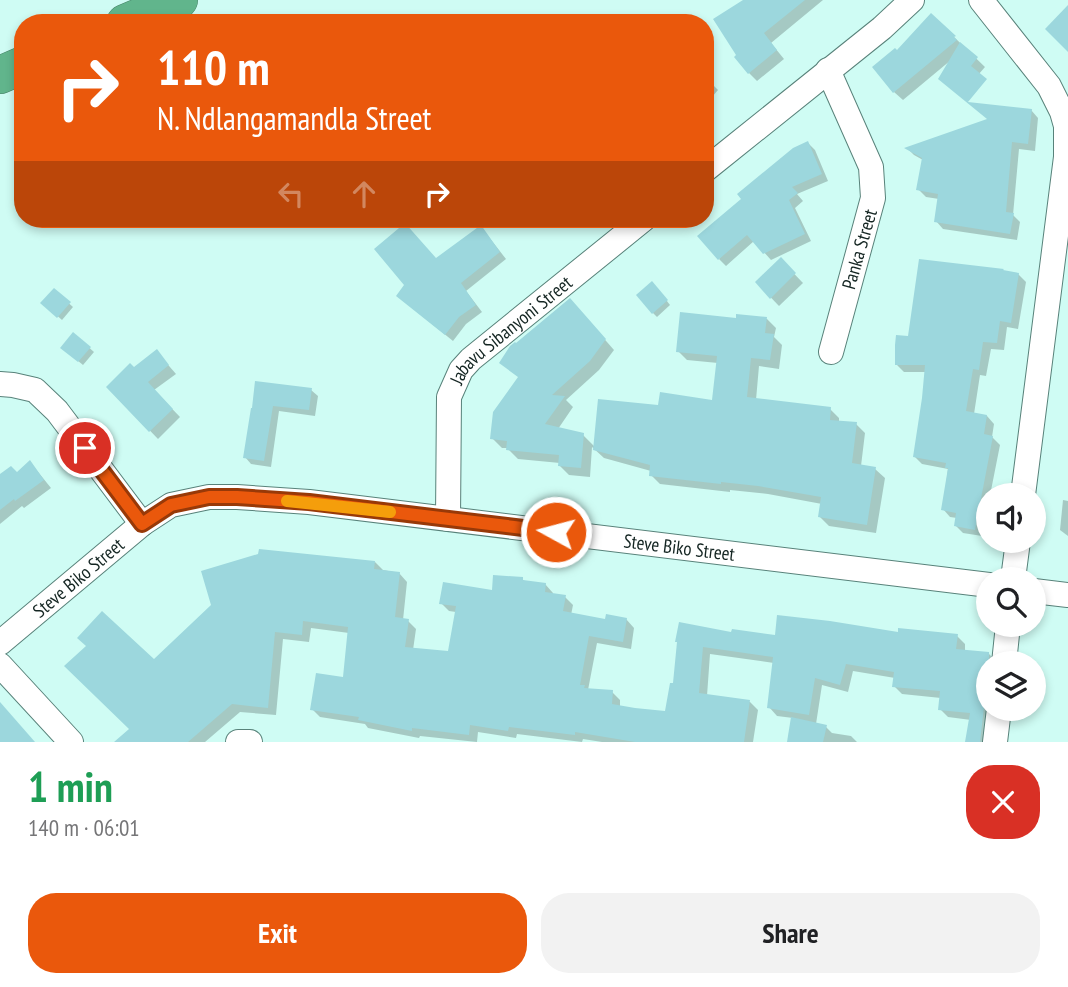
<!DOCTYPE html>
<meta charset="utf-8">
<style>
:root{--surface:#fff;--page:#f2f2f2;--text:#202124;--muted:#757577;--accent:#ea580c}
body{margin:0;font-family:"PT Sans Narrow",sans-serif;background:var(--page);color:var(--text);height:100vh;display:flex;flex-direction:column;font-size:26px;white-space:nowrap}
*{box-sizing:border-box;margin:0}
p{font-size:23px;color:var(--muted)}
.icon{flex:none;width:38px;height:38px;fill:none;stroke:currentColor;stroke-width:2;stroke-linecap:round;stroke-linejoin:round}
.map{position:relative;height:742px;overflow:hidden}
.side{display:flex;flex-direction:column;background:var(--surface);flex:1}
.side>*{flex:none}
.guide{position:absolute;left:14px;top:14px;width:700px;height:214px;border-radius:28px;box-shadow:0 4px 10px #0003;background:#ea580c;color:#fff;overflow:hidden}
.buttons{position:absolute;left:976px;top:483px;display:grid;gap:14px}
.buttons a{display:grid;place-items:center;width:70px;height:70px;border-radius:50%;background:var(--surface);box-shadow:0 4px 10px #0003;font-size:35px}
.pin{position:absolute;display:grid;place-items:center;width:60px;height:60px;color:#fff;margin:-30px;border:4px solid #fff;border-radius:50%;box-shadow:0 2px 7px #0007}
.me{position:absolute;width:77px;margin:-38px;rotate:277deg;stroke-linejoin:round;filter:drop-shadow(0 0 5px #0008)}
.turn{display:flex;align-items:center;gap:24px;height:147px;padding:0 28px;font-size:32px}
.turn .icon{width:91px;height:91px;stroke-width:2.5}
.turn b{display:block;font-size:49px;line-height:60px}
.lanes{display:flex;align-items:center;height:66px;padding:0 28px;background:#0003;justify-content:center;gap:35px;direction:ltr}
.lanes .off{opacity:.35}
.round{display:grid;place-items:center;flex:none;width:74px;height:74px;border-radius:28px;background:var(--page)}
.headline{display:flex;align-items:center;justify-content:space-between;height:119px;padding:0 28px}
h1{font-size:42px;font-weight:600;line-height:52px;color:#1e9e55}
.button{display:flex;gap:14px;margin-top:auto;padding:14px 28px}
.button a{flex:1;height:80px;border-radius:28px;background:var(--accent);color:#fff;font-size:28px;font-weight:600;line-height:80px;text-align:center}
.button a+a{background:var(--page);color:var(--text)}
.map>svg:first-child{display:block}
.shadow{fill:#0003}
.building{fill:#9cd7dd}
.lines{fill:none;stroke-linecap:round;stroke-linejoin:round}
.minor-casing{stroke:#58827a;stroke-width:26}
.highway-casing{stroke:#468367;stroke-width:38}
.minor{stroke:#fff;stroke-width:24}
.highway{stroke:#61b58c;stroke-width:37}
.route-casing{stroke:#983908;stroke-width:18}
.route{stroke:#ea580c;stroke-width:12}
.slow{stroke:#f59e0b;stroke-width:12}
.labels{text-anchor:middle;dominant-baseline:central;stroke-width:7;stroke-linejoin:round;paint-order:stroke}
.street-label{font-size:19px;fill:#142522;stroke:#fff}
</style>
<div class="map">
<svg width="1068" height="742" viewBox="0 0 1068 742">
<rect width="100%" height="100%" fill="#cffcf4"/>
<g class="shadow">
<path d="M754,0H823L771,43L784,59L757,81L749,73Z"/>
<path d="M954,37L985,67L978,75L951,60L903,100L894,92L898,53Z"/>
<path d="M705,77L718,90L705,105Z"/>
<path d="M1031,110L1038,118L1035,151L1019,149L1013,215L1020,222L1017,240L943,229L936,221L939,199L926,197L918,189L923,160L914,155L908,149Z"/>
<path d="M808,143L815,150L828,181L797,194L803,201L795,208L811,241L771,260L754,241L726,266L719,259Z"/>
<path d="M481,227L506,259L466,291L482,312L466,324L453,341L405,302L436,260Z"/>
<path d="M781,260L803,283L779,306L757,283Z"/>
<path d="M1018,274L1026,282L1018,329L1007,327L1004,350L991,349L986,376L980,375L974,414L987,416L994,424L992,437L1000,445L982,536L963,533L955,525L957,518L950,517L943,509L948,469L922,464L915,457L926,372H904L897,365L910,338Z"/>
<path d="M656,287L670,305L657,317L653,313Z"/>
<path d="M54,290L73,307L62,320L43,303Z"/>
<path d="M579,310L614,350L599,370L566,400L573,407L558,429L583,435L595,447L660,407L714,402L718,363L687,360L678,351L737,320L767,319L776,328L774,337L782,345L779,369L759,366L756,400L830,409L839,418V422L856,424L865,433L861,466L875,469L885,478L876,533L829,526L820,517L822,504L768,494L730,490V492L660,484L651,475V471L604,458L592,447L590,477L569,475L559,465L560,463L518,459L507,448H502L492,438L520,378L501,362Z"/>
<path d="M74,334L94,352L83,365L66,351Z"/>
<path d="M157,352L176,374L154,390L180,417L158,439L108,387Z"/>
<path d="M311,390L318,396L315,416L279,411L271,467L251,464L245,457L252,410Z"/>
<path d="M30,462L51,488L24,508L22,506L0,524V476L17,475Z"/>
<path d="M1063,500L1068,501V536L1060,530Z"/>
<path d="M375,562L383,570L399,573L407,582L403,620L408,621L416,629L413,650L449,653L456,612L449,611L441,603L493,592L522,579L526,582L545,584L553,593V595L565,597L573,605L571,615L606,621L626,619L634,628L631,649L597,643L588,690L612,692L620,700V707L666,713L675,685L679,643L733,634L777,637L899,634L957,636L965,644V651L989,654L997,662V663H989L988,742H967L971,720L948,717L940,709L941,698L902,694L894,686L895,678L853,671L848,692L822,685L816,724L826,727L832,733L851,736L857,742H789L793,718L777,716L769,707L774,663L710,654L707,696L750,702L758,710L753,742H602L583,739L582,742L517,734L516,738L478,732L477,742L420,736L419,738L368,728L365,724L320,717L312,709L344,679L349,633L311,628L309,642L283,639L276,715L240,712L205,742H117L132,730L154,661Z"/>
</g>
<g class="building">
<path d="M743,0H805L764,33L777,50L748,74L734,57L736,55L713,19Z"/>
<path d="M1068,5V52L1045,29Z"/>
<path d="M931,13L956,36L954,37L957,40L893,93L872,67L895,48L897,50Z"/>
<path d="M960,42L978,57L971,66L987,79L968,102L1032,109L1028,144L1012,142L1006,212L1014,213L1010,234L934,222L938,194L916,190L922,158L904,148L987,119L938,79Z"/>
<path d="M808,141L822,174L792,187L798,193L789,200L805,234L763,254L747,235L718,260L697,236L741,199L737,194L793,148Z"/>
<path d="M405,223L436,258L481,225L500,252L461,283L476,305L459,317L445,335L396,296L404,285L374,249Z"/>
<path d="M781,257L796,273L770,299L755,282Z"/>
<path d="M919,259L1004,269L1003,270L1019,273L1011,323L1000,321L997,343L983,342L979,370L973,369L966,411L987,415L984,434L993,436L975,530L954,526L956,513L941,510L948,468H945L946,463L913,457L922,398L925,365H895V345L896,335L908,336Z"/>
<path d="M652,281L668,300L652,314L636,295Z"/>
<path d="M54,288L71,302L57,318L40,303Z"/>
<path d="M570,298L606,339L590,361L552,395L565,396L545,424L584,433L581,468L558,466L559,455L506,450L507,441L490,439L493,412L518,377L499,363L510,346L515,342L516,343Z"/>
<path d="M680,312L736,318V314L767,317L765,333L774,334L770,360L751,358L747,397L831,407L830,420L857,422L852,463L876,467L867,525L818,517L821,497L758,486L721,482V484L649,476L650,465L593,450L598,399L658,405L660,392L712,400L717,356L676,352Z"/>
<path d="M73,332L91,347L78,362L60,348Z"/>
<path d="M157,349L169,365L148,382L173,409L149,432L106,387L130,363L134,367Z"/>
<path d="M255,381L312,388L309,410L273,406L264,461L243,458L251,408H252Z"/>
<path d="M30,460L44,480L15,501L14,499L0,510V474L11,466L17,472Z"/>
<path d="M259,549L375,561L374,569L400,572L395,617L409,619L405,647L448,651L456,606L439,604L443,582L492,590L493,575L523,577V580L546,583L545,592L566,595L563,611L605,619L606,614L627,618L623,642L589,636L580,685H585L584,688L613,690L612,704L635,708L665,711L670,683H673L677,642H675L679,622L731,632L732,629L775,635L777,615L830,621L898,632V628L958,634L956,649L989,652V699L984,707L980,742H965L970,713L938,710L940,691L892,687L894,672L846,664L840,685L815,678L809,715L767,708L773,657L703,647L699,693L750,700L744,742H635L575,732V735L509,727L508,731L470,725L469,735L412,728V731L358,720L359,717L310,710L316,673L343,677L348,627L303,621L302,635L275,632L268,708L232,704L188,742H114L129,729L64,666L86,646L77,638L102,611L154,659L211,605L201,571L258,554Z"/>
<path d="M0,702L35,742H0Z"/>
<path d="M791,717L827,725L823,742H787Z"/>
</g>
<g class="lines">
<g class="minor-casing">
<g id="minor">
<path d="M981,0L1049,86L1062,112L1066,126V157L1023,495"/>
<path d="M828,70L871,167L873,198L831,352"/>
<path d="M705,170L882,28L912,0"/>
<path d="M0,384L13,385L35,390L57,411L142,524"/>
<path id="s1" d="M448,519L449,397L461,370L471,359L644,219"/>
<path d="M1013,579L1018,541"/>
<path d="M1034,591L1068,595"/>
<path id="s2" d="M0,643L142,524L171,505L209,497H237L309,502L989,585"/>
<path d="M1004,663L1008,625"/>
<path d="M0,665L71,742"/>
<path d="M238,742H250"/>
<path d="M995,742L999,709"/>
</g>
</g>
<g class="highway-casing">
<g id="highway">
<path d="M125,23L179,0"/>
<path d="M0,75L23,65"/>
</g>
</g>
<use href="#minor" class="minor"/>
<use href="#highway" class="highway"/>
</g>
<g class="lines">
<g class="route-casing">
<path id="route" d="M85,448L142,524L171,505L209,497H237L309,502L556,532"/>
</g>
<use href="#route" class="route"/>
<path class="slow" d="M287,501L390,512"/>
</g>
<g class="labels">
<g class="street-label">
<text transform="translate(859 249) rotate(-74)">Panka Street</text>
<text stroke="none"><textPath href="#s1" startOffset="215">Jabavu Sibanyoni Street</textPath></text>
<text stroke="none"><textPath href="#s2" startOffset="732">Steve Biko Street</textPath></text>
<text stroke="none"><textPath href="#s2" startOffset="102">Steve Biko Street</textPath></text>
</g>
</g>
</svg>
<div class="buttons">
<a><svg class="icon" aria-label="sound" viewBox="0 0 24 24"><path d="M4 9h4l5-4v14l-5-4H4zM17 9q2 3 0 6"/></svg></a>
<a><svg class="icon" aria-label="search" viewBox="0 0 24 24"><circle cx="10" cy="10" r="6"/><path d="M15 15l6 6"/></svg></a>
<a><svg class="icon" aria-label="layers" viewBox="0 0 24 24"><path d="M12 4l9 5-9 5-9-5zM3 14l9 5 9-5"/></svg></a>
</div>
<div class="pin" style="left:85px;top:448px;background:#d93025"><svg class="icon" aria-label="arrive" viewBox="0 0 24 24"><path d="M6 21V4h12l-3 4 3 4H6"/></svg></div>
<svg class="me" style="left:556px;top:532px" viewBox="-20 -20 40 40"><circle r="17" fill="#ea580c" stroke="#fff" stroke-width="3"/><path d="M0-11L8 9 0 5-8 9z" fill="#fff"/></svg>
<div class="guide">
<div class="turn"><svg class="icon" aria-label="right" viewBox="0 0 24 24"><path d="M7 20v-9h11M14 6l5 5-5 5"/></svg><div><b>110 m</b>N. Ndlangamandla Street</div></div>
<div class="lanes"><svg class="icon off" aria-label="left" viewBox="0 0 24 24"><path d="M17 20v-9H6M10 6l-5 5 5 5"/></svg><svg class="icon off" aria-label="ahead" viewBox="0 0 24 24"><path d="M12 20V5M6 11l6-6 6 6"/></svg><svg class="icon" aria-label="right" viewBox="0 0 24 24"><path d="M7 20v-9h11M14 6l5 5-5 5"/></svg></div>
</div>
</div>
<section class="side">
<div class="headline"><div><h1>1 min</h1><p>140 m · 06:01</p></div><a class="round" style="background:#d93025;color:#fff"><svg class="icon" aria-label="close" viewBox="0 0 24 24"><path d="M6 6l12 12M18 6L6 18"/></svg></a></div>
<div class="button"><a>Exit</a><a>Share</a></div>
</section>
